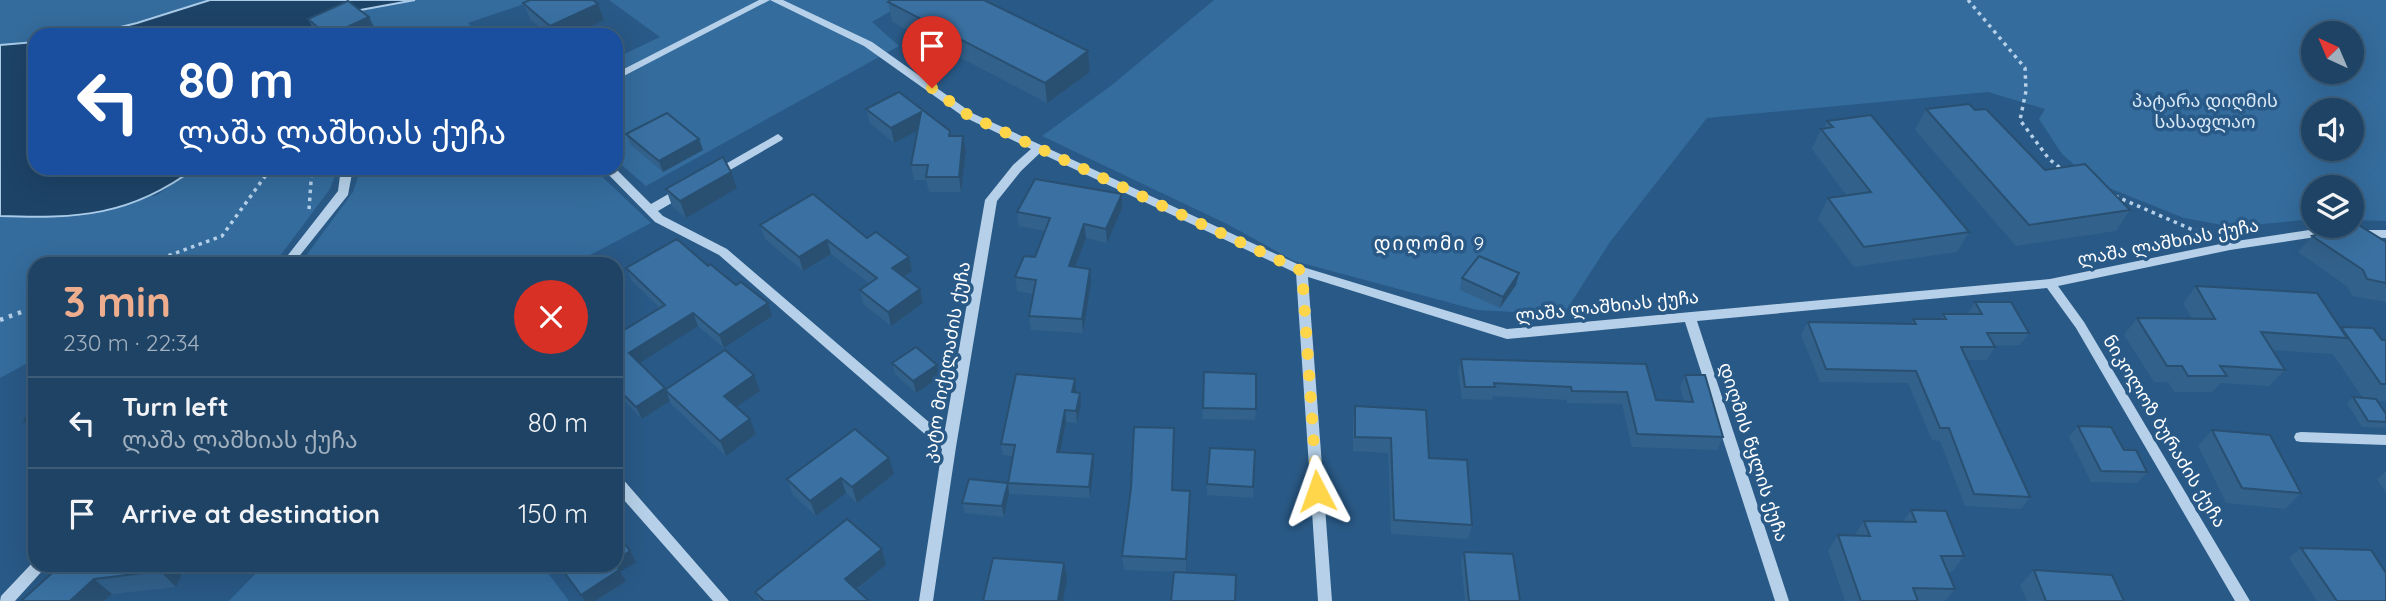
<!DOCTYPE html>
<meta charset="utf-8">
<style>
:root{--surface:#1f4364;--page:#2c4e6d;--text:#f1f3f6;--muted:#a1b0bf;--line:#3c5c78;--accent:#eead8d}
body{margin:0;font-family:Quicksand,"Noto Sans Georgian",sans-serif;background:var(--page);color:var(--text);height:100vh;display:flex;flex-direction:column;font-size:26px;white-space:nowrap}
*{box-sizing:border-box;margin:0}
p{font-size:23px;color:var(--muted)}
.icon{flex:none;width:38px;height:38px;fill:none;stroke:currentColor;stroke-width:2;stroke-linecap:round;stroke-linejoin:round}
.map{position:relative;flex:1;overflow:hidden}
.side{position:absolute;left:28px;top:257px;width:595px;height:315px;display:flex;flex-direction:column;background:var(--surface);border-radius:21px;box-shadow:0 7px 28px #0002,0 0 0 2px var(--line)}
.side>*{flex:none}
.top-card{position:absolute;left:28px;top:28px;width:595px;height:147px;border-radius:21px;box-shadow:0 7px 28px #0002,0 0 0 2px var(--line);background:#1a4fa0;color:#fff;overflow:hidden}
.needle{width:46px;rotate:316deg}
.tools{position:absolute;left:2301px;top:21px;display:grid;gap:14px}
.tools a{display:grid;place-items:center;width:63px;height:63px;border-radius:50%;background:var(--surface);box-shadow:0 7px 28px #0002,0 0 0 2px var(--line);font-size:35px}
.pin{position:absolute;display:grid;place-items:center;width:60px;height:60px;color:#fff;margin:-72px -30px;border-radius:50% 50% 50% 0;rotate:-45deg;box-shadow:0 0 7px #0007}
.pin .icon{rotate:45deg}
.me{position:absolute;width:77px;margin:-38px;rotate:356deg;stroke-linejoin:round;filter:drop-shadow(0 0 5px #0008)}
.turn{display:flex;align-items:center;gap:24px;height:147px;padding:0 35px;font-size:32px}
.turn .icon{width:91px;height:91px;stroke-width:2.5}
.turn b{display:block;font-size:49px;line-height:60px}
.round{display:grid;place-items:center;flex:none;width:74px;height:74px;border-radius:37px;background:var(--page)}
.summary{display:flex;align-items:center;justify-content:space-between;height:119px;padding:0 35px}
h1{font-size:42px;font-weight:700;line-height:52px;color:var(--accent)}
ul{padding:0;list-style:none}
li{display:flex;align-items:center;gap:21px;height:91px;padding:0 35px;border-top:2px solid var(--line)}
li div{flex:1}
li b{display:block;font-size:26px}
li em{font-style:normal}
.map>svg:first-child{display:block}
.green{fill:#346c9d;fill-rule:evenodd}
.water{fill:#1d4367;stroke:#a9cbe8;stroke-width:2}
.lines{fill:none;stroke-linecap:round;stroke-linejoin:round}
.path-far1{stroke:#b5d0e8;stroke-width:3.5;stroke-dasharray:3.5 4.5;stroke-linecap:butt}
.path{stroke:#b5d0e8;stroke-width:4.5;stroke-dasharray:3.5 6;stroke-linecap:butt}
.minor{fill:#b5d0e8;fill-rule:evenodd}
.wall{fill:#32618b}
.shaded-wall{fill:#294f71}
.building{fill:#3a71a2;stroke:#294f71;stroke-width:2}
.route{stroke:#ffd54a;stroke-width:12;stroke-dasharray:0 21.6}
.labels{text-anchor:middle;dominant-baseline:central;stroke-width:7;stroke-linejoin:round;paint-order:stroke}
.park-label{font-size:18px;fill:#d8e8f6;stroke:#295986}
.street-label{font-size:18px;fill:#fff;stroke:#295986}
.neighbourhood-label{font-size:19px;letter-spacing:2px;fill:#fff;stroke:#295986}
</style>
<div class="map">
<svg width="2386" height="601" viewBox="0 0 2386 601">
<rect width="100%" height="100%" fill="#295986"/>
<g class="green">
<path d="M0,0H210L137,23L88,35H35V42L0,45Z"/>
<path d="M415,0H536L468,23L480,35H302L355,11Z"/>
<path d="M609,0H910L872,22L899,46L646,186L616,160V58L660,37Z"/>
<path d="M1214,0H2386V221L2352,220V187H2314L2313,219L2233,227L2184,218L2094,182L2062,154L2039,119L2045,109L1988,92L1707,118L1610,242L1563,315L1477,310L1294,261L1229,225L1042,136L1112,85ZM2314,33H2352V72H2314ZM2314,110H2352V149H2314Z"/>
<path d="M195,168H338L330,189L274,264H35V359L0,378V216L56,218L157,195Z"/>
<path d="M361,168H593L651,223L573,264H300L353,192Z"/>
<path d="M264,565H542L569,601H229Z"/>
</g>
<g class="water">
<path d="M210,0H415L355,11L302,35H88L137,23Z"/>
<path d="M35,42V168H195C131,216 77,219 0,216V45Z"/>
</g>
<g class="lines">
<g class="path-far1">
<path d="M1968,0L2025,68L2026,91L2020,120L2049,159L2064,171"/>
<path d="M2115,196L2207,236"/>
<path d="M309,209L312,168"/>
<path d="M146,264L222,236L271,168"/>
</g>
<path class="path" d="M0,320L35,307"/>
<g class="minor">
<path d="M759,0H783L872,42L972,113L1306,268L1507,329L2050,279L2230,242L2316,229L2341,230L2343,233L2341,236L2316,237L2230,250L2058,286L2084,322L2250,601H2235L2076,328L2047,288L1697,321L1789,601H1775L1685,322L1507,339L1308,277L1332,601H1318L1296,273L1040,153L1021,171L997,201L956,447L933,601H919L942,449L719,255L655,222L602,168H615L651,204L679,188H687L689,191L687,194L658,211L663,216L727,249L944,435L985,200L1013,165L1031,149L964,117L864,46L770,0L616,80V73Z"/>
<path d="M778,134L783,138L782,140L718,177L714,178L708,174Z"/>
<path d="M341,168H353L348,195L293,264H281L338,191Z"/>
<path d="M2358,230H2386V238L2354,237L2352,234Z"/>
<path d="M2301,432L2386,435V445L2301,442L2296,441L2294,437L2296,433Z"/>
<path d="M616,475L621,477L729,601H713L616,491Z"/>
<path d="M35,560V565H46L44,569L15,601H0L1,596Z"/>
</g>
</g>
<g class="wall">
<path d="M888,2L1088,51L1090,72L1047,103L892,22Z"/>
<path d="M523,3L604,20L572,35H549L530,19Z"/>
<path d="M308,19L375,29L361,35H320L314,30Z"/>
<path d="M866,109L951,136H963L966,151L961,192H929L926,180H914L911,165L917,130L894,143L870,123Z"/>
<path d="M1926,109L1975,110L2045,170L2130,210L2116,231L2016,246L1915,130Z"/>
<path d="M1827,121L1969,232L1957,252L1854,267L1818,219L1828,198L1847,196L1812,149L1821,129L1824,128Z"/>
<path d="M626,134L699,139L703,150L663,172L631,145Z"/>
<path d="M737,188L686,218L672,206L666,189Z"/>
<path d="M1122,208L1107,243L1086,238L1075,267L1091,283L1083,333L1031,330L1029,316L1033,294L1017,291L1015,277L1035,257L1045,231L1019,226L1017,212Z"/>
<path d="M760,225L867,238L909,257L912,271L904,277L920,289L923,303L891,326L863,304L860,290L870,284L831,254L803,271L765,239Z"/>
<path d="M2312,236L2386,242V302L2352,296L2348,287L2298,252Z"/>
<path d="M708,266L736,285L768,303L772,316L724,348L698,326L639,363L666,389L760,391L736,407L750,419L756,434L726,456L672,405L670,401L642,419L622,399L616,403V335L660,308L632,281L626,268Z"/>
<path d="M1519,273L1516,285L1500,308L1460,290L1462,278Z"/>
<path d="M2196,286L2340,328L2341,327L2382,340H2386V401H2377L2386,414V428L2362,427L2347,403L2353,397L2363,398L2332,353L2331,354L2272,350L2285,370L2269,386L2221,383L2212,392H2174L2168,382H2154L2124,335L2137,318L2192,319L2183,303Z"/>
<path d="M1975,302L2029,333L2020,345L1994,346L1995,347L1987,360H1967L2030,497L2021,509L1965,506L1940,441L1932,440L1908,383L1820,382L1801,335L1808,322L1911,324L1913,319H1940L1943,314H1968Z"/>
<path d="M1461,359L1646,364L1656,400L1684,401L1680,387L1685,375L1723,437L1717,450L1632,447L1622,404L1567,403V400L1493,396L1492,400L1462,399L1458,372Z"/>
<path d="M892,363L937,365L940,377L916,393L895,374Z"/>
<path d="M1204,372L1256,409L1255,420L1202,419Z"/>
<path d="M1075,379V392L1081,404L1077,423L1066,422L1060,452L1094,465L1090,498L1009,494L1004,517L965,513L962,503L1008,483L1013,456L1003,455L1001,444Z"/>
<path d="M35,401V433L24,422Z"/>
<path d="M1355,406L1429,458L1472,525L1468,539L1391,534L1388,453L1353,451V421Z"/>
<path d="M2078,426L2124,450L2147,472L2137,483L2091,482L2069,437Z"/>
<path d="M2212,430L2301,493L2285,509L2226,503L2198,446Z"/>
<path d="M1174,442L1173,490L1190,491L1186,572L1124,570L1122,556Z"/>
<path d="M1255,450L1253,498L1207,495V484Z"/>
<path d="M2386,471V493L2377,479Z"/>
<path d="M894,474L857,503L846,493L816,516L793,495L787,479Z"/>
<path d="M1911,510L1964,556L1952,572H1948L1955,589L1945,601H1845L1828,551L1838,535L1854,536L1864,521L1903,522Z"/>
<path d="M2301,548L2386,601H2317L2289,558Z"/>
<path d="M882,549L886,565L856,590L869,601H759L755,592Z"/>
<path d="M1464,552L1520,601H1465L1461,563Z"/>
<path d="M61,565H186L176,587L112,594Z"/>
<path d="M2034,570L2124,601H2027L2020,585Z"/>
</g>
<g class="shaded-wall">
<path d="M598,4L604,20L572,35H554L550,26Z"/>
<path d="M369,17L375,29L361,35H330Z"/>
<path d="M1088,51L1090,72L1047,103L1045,83Z"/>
<path d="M921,112L924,127L894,143L891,128Z"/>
<path d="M963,136L966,151L961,192L959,177Z"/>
<path d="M699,139L703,150L663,172L659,161Z"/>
<path d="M731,172L737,188L686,218L680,201Z"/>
<path d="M1122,194V208L1107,243L1106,229Z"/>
<path d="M1084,224L1086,238L1070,280L1069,266Z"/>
<path d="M827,240L831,254L803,271L799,257Z"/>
<path d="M909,257L912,271L896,282L892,268Z"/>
<path d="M1090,269L1091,283L1083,333L1082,319Z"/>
<path d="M1519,273L1516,285L1500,308L1503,297Z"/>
<path d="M920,289L923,303L891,326L888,312Z"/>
<path d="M768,303L772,316L724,348L719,335Z"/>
<path d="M693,313L698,326L635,366L629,353Z"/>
<path d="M937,365L940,377L916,393L913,381Z"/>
<path d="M754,375L760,391L730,411L724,396Z"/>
<path d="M1075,379L1076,390L1073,403L1072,392Z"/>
<path d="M616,387L622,399L616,403Z"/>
<path d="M665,388L670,401L642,419L636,407Z"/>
<path d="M1080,393L1081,404L1077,423L1076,411Z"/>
<path d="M1065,410L1066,422L1058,463L1057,452Z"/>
<path d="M750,419L756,434L726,456L720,441Z"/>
<path d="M1093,454L1094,465L1090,498L1089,487Z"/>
<path d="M889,458L894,474L857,503L852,487Z"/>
<path d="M841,478L846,493L816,516L810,501Z"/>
<path d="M1008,483L1009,494L1004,517L1002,506Z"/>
<path d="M1190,491V505L1186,573V559Z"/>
<path d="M882,549L886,565L850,594L845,579Z"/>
<path d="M630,551L636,562L620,572L626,581L595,601H585L581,595L616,565V560Z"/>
<path d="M1064,563L1067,578L1063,601H1058Z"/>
<path d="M163,565H186L176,587L160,571Z"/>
<path d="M94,579L112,594L104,601H70Z"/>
</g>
<g class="building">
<path d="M530,0H593L598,4L550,26L523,3Z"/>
<path d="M891,0H984L1088,51L1045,83L888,2Z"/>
<path d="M348,1L369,17L330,35H327L308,19Z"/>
<path d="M899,92L950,131L949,136H963L959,177H926L928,165H911L921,112L891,128L866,109Z"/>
<path d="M1969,104L1975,110L1986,109L2045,170L2085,164L2130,210L2029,225L1926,109Z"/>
<path d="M667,113L699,139L659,161L626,134Z"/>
<path d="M1871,115L1969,232L1864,247L1828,198L1871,192L1821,129L1833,127L1827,121Z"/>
<path d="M723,157L731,172L680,201L666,189Z"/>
<path d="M1035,179L1122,194L1106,229L1084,224L1069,266L1090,269L1082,319L1029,316L1036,280L1015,277L1024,256L1035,257L1050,218L1017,212Z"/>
<path d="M813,194L867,238L876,232L909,257L892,268L920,289L888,312L860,290L877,278L827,240L799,257L760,225Z"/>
<path d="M2357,224L2386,242V283L2367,279L2363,270L2312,236Z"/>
<path d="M677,239L708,266L710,264L736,285L741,282L768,303L719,335L693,313L629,353L665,388L636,407L616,387V335L665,305L626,268Z"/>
<path d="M1479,256L1519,273L1503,297L1462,278Z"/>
<path d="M2196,286L2317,293L2347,338L2261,332L2285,370L2220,366L2227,376H2188L2182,366H2167L2137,318L2215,319Z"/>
<path d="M1975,302H2011L2029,333H1987L1995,347H1961L2030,497L1974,494L1949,428H1940L1916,371L1826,369L1808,322L1916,324L1913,319H1946L1943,314H1982Z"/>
<path d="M2341,327L2373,328L2382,340H2386V384H2381Z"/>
<path d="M916,347L937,365L913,381L892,363Z"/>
<path d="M725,350L754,375L724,396L750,419L720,441L665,390Z"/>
<path d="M1461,359L1646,364L1656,400L1693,402L1685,375H1705L1723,437L1637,434L1627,392L1572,391L1571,387L1494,383L1495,387H1465Z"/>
<path d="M1204,372L1256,374V409L1203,408Z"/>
<path d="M1016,374L1075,379L1072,392L1080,393L1076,411L1065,410L1057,452L1093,454L1089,487L1008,483L1015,445L1001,444Z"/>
<path d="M2353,397L2376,399L2386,414V422L2368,421Z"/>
<path d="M35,401V421L24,422Z"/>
<path d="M1355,406L1426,410L1429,458L1467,460L1472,525L1394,520L1391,438L1355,437Z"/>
<path d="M2078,426L2111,427L2124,450H2136L2147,472L2101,471Z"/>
<path d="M1134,427L1174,428L1172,490L1190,491L1186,559L1122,556L1131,488Z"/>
<path d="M855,429L889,458L852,487L841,478L810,501L787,479Z"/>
<path d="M2212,430L2270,435L2301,493L2242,488Z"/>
<path d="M1210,448L1255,450L1253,487L1207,484Z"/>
<path d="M969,479L1008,483L1002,506L962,503Z"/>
<path d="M1911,510L1946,511L1964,556H1941L1955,589L1913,588L1918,601H1861L1838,535L1870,536L1864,521L1916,522Z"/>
<path d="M847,519L882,549L845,579L869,601H764L755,592Z"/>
<path d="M619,537L630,551L616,560V538Z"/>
<path d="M2301,548L2371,550L2386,573V601H2337Z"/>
<path d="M1464,552L1513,554L1520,601H1469Z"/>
<path d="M993,558L1064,563L1058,601H983Z"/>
<path d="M61,565H163L160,571L94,579L70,601H21Z"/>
<path d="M559,565H616L619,570L581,595Z"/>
<path d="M2034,570L2112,575L2124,601H2046Z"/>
<path d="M1174,572L1236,575L1235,601H1171Z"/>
</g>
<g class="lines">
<path class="route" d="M932,88L968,115L1302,271L1317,491"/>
</g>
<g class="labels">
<g class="park-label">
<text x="2205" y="100">პატარა დიღმის<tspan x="2205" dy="21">სასაფლაო</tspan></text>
</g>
<g class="street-label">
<text transform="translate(2168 242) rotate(-11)">ლაშა ლაშხიას ქუჩა</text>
<text transform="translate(1607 306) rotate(-6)">ლაშა ლაშხიას ქუჩა</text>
<text transform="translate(946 362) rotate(-80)">კატო მიქელაძის ქუჩა</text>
<text transform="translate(2165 431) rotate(59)">ნიკოლოზ ბურაძის ქუჩა</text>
<text transform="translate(1754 452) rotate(72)">დიღმის წყლის ქუჩა</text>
</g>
<g class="neighbourhood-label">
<text x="1430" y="243">დიღომი 9</text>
</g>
</g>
</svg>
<div class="tools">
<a><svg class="needle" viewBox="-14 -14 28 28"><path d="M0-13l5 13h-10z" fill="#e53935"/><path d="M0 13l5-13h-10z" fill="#a1b0bf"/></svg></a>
<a><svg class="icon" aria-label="sound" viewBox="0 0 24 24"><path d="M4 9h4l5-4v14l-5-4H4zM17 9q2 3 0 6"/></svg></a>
<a><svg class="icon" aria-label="layers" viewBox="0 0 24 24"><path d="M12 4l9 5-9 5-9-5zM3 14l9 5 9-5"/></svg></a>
</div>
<div class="pin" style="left:932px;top:88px;background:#d93025"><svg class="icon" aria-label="arrive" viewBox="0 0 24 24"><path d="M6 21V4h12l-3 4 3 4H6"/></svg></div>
<svg class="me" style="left:1317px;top:491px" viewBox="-20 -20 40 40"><path d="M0-17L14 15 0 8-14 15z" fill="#ffd54a" stroke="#fff" stroke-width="4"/></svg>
<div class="top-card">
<div class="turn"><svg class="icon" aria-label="left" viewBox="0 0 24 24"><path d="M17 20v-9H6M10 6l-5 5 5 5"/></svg><div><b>80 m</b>ლაშა ლაშხიას ქუჩა</div></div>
</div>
<section class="side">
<div class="summary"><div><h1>3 min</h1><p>230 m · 22:34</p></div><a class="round" style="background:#d93025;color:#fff"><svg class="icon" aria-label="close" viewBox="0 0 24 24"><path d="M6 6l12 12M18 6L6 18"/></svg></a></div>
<ul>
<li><svg class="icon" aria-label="left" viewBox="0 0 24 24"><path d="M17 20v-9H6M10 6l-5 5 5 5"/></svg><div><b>Turn left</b><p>ლაშა ლაშხიას ქუჩა</p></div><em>80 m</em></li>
<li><svg class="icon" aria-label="arrive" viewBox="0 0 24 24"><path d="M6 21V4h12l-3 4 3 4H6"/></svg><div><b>Arrive at destination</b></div><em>150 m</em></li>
</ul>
</section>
</div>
